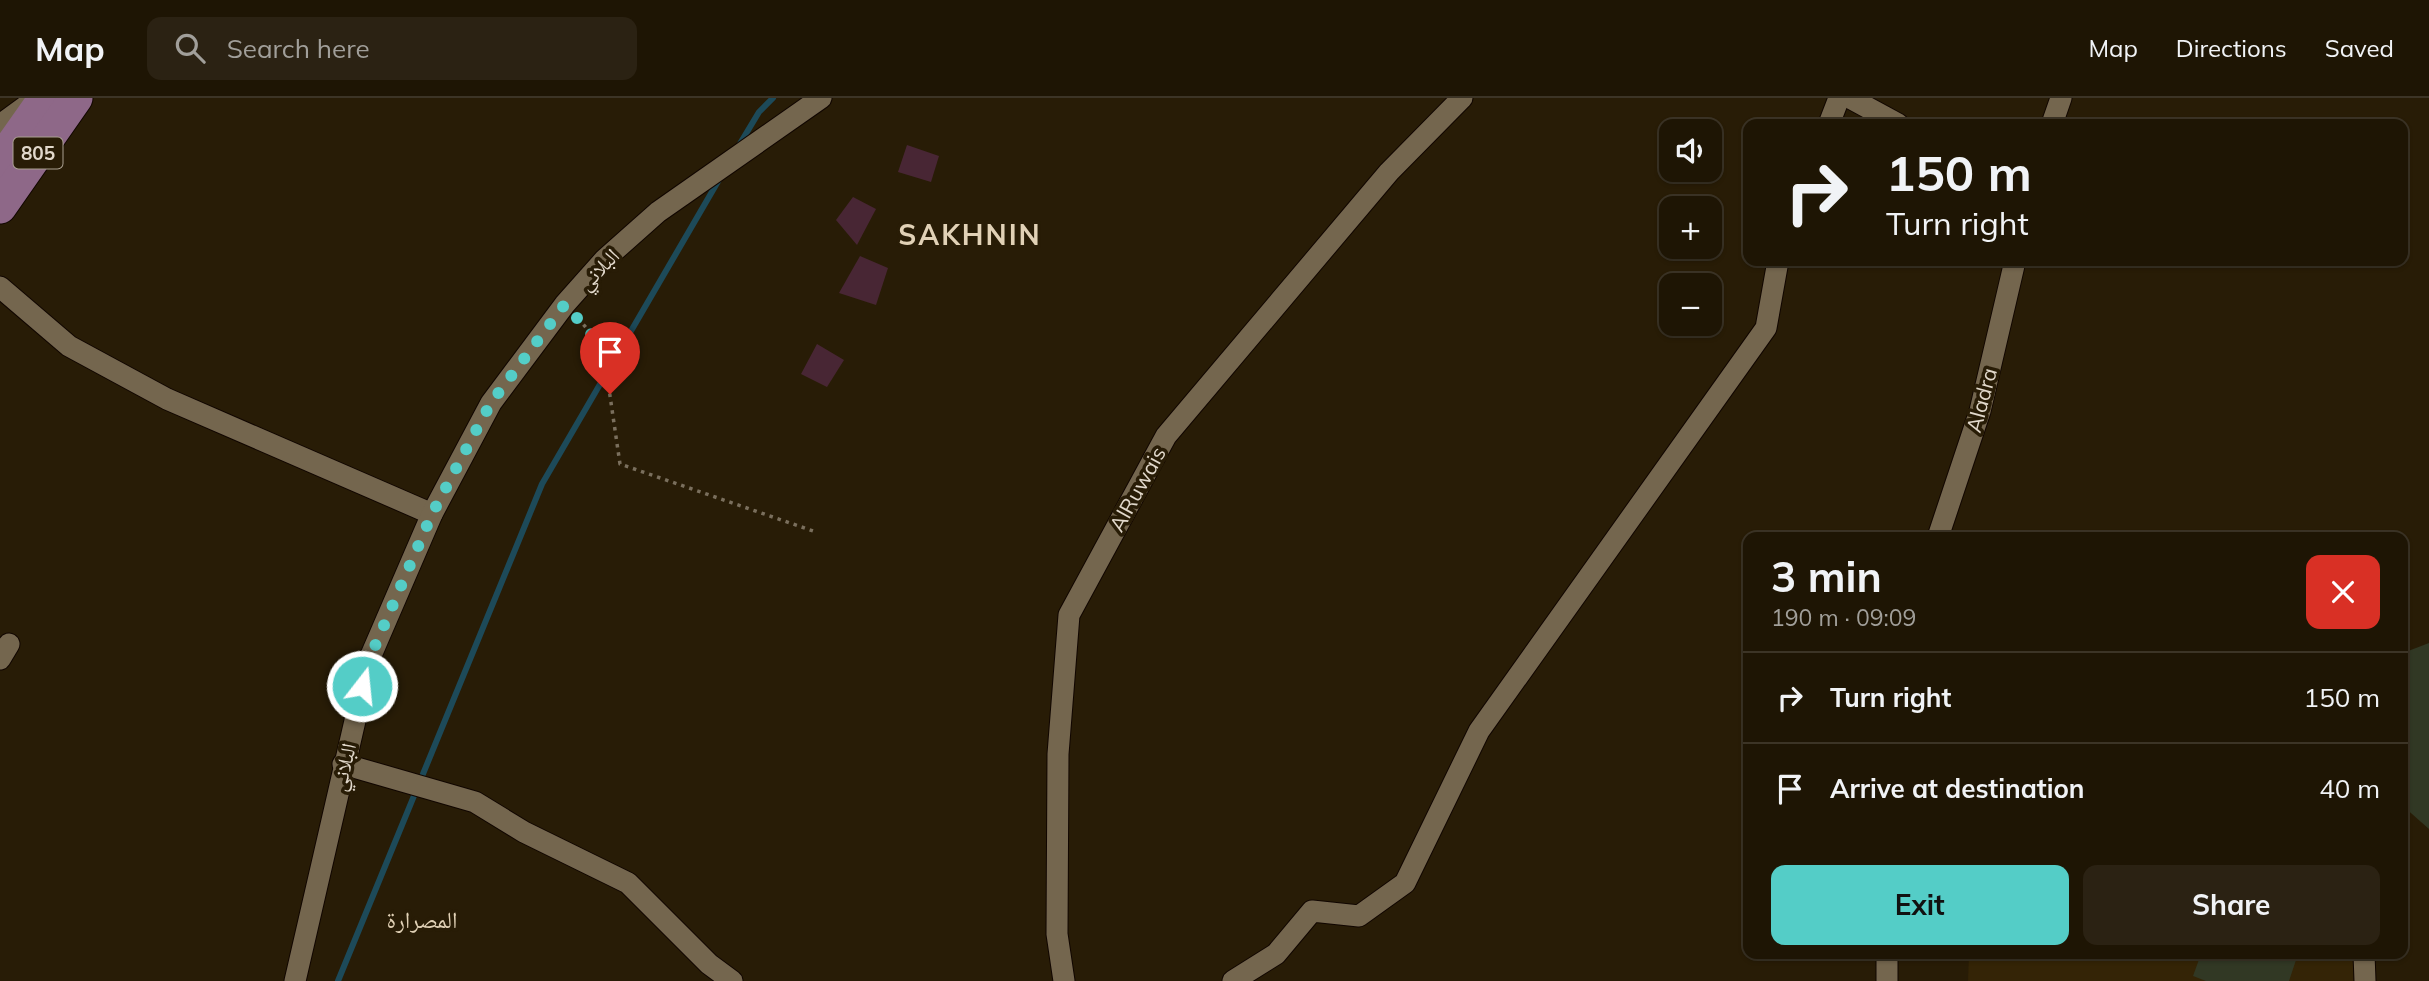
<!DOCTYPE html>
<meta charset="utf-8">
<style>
:root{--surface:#1e1504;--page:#2b2213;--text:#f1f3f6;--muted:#a19f9a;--line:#3c3426;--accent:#54cdc7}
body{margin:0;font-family:Mulish,"Noto Naskh Arabic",sans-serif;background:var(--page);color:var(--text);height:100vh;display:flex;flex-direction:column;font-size:26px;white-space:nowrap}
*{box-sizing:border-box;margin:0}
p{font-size:23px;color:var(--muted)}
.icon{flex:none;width:38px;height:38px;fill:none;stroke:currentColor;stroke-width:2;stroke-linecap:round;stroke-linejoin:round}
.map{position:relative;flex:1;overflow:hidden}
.details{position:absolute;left:1743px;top:434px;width:665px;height:427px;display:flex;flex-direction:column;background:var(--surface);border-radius:14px;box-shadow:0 2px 5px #0004,0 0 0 2px var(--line)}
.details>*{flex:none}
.hud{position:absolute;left:1743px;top:21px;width:665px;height:147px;border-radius:14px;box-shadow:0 2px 5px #0004,0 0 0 2px var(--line);background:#1e1504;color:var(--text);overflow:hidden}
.controls{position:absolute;left:1659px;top:21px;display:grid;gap:14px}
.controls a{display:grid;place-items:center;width:63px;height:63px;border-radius:14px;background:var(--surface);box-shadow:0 2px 5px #0004,0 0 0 2px var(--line);font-size:35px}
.pin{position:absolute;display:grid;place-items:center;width:60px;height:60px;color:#fff;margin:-72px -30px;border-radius:50% 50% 50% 0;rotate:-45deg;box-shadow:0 0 7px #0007}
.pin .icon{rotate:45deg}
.me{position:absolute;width:77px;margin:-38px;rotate:16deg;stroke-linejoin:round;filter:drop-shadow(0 0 5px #0008)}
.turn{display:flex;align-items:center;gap:24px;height:147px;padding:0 28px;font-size:32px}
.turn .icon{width:91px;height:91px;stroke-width:2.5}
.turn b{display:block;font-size:49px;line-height:60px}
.round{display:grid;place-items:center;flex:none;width:74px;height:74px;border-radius:14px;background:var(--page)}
.overview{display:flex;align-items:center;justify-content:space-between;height:119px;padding:0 28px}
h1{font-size:42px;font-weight:700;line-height:52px}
.action{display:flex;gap:14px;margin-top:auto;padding:14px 28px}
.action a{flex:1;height:80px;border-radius:14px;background:var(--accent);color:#111;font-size:28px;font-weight:700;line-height:80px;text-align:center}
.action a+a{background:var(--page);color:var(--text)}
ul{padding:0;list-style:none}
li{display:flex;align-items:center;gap:21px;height:91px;padding:0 28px;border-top:2px solid var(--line)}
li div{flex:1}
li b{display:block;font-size:26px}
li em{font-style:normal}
header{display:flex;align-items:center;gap:42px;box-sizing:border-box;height:98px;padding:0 35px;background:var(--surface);border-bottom:2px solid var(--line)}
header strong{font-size:33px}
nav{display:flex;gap:38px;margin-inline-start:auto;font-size:24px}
.search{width:490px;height:63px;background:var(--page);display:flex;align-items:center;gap:18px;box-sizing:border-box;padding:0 24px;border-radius:14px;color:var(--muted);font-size:26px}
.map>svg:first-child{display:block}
.built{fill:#342406}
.green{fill:#313824}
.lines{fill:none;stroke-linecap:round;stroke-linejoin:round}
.stream{stroke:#1d4a59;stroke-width:6}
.building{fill:#482634}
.street-casing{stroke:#110600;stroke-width:23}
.primary-casing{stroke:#110600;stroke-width:35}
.path{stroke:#7a6f5d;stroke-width:3.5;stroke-dasharray:3.5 5;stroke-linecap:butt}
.street{stroke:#74664e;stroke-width:21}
.primary{stroke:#8e6888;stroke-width:33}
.route{stroke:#54cdc7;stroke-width:12;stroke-dasharray:0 21.6}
.labels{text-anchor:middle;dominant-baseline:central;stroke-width:7;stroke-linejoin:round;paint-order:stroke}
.shield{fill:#281c06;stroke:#aaa091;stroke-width:2}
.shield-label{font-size:19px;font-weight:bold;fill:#e2d9cc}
.street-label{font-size:21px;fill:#e2d9cc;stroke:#281c06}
.neighbourhood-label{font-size:23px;fill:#e1d1b6;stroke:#281c06}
.district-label{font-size:28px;font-weight:bold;letter-spacing:2px;fill:#e1d1b6;stroke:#281c06}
</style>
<header>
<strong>Map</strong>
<div class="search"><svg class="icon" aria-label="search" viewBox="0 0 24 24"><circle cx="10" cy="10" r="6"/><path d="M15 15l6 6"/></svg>Search here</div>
<nav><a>Map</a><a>Directions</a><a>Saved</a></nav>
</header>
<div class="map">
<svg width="2429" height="883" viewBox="0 0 2429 883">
<rect width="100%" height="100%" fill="#281c06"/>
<path class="built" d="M1969,856H2358L2360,883H1968Z"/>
<g class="green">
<path d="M2429,545V731L2403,708V555Z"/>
<path d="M2201,856H2298L2289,883H2206L2193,878Z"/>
</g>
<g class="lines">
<g class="stream">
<path d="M738,49L759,14L773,0"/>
<path d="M338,883L542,386L720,80"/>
</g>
</g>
<g class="building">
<path d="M907,47L939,58L931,84L898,74Z"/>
<path d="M853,99L876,111L857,147L836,122Z"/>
<path d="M860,158L888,170L876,207L839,195Z"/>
<path d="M817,246L844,262L827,289L801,276Z"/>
</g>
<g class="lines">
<g class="street-casing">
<g id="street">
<path d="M1850,0L1898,26"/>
<path d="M1829,26L1839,0"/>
<path d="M2052,26L2061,0"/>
<path d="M0,27L26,8L39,3"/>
<path d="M0,189L69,248L167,301L432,416"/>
<path d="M1938,439L1980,313L2015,163"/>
<path d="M0,561L9,546"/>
<path d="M343,666L475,704L524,734L628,785L709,866L732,883"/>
<path d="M2364,856L2365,883"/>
<path d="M295,883L369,562L432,416L491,305L565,206L605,161L658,114L821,0"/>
<path d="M1064,883L1057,836L1058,656L1069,517L1166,338L1389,74L1462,0"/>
<path d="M1233,883L1276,856L1312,813L1359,818L1405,785L1479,633L1766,230L1778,163"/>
<path d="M1887,883V856"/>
</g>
</g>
<g class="primary-casing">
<g id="primary">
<path d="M0,64L45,0"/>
<path d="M0,109L76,0"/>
</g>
</g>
<path class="path" d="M578,220L603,250L620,366L816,434"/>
<use href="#street" class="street"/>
<use href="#primary" class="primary"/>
</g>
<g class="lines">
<path class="route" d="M362,588L369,562L432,416L479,327L491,305L565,206L603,250L610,296"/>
</g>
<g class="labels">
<rect class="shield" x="13.5" y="39.5" width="49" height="31" rx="5"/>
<g class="shield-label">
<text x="38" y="55">805</text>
</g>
<g class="street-label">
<text transform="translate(598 171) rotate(-46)">البلاني</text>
<text transform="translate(1981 302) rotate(-75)">Aladra</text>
<text transform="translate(1137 391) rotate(-61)">AlRuwais</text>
<text transform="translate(343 669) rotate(-77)">البلاني</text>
</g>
<g class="neighbourhood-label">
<text x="422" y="821">المصرارة</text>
</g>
<g class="district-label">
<text x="970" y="136">SAKHNIN</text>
</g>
</g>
</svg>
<div class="controls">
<a><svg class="icon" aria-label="sound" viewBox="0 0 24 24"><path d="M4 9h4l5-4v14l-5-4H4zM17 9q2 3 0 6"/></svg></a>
<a>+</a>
<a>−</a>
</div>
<div class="pin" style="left:610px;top:296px;background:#d93025"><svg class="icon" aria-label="arrive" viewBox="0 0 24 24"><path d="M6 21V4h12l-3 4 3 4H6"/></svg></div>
<svg class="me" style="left:362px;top:588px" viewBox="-20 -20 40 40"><circle r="17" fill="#54cdc7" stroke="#fff" stroke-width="3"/><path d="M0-11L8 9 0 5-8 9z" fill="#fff"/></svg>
<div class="hud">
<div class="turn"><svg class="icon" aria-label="right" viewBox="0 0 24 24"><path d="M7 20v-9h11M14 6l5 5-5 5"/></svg><div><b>150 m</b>Turn right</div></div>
</div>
<section class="details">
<div class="overview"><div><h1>3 min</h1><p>190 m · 09:09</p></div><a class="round" style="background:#d93025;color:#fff"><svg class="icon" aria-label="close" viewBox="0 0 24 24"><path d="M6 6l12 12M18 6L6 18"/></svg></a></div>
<ul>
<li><svg class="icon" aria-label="right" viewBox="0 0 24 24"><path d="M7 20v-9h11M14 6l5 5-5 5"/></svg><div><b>Turn right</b></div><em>150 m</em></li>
<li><svg class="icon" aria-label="arrive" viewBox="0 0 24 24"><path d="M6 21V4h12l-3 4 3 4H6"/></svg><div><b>Arrive at destination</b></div><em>40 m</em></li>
</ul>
<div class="action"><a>Exit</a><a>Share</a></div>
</section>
</div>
